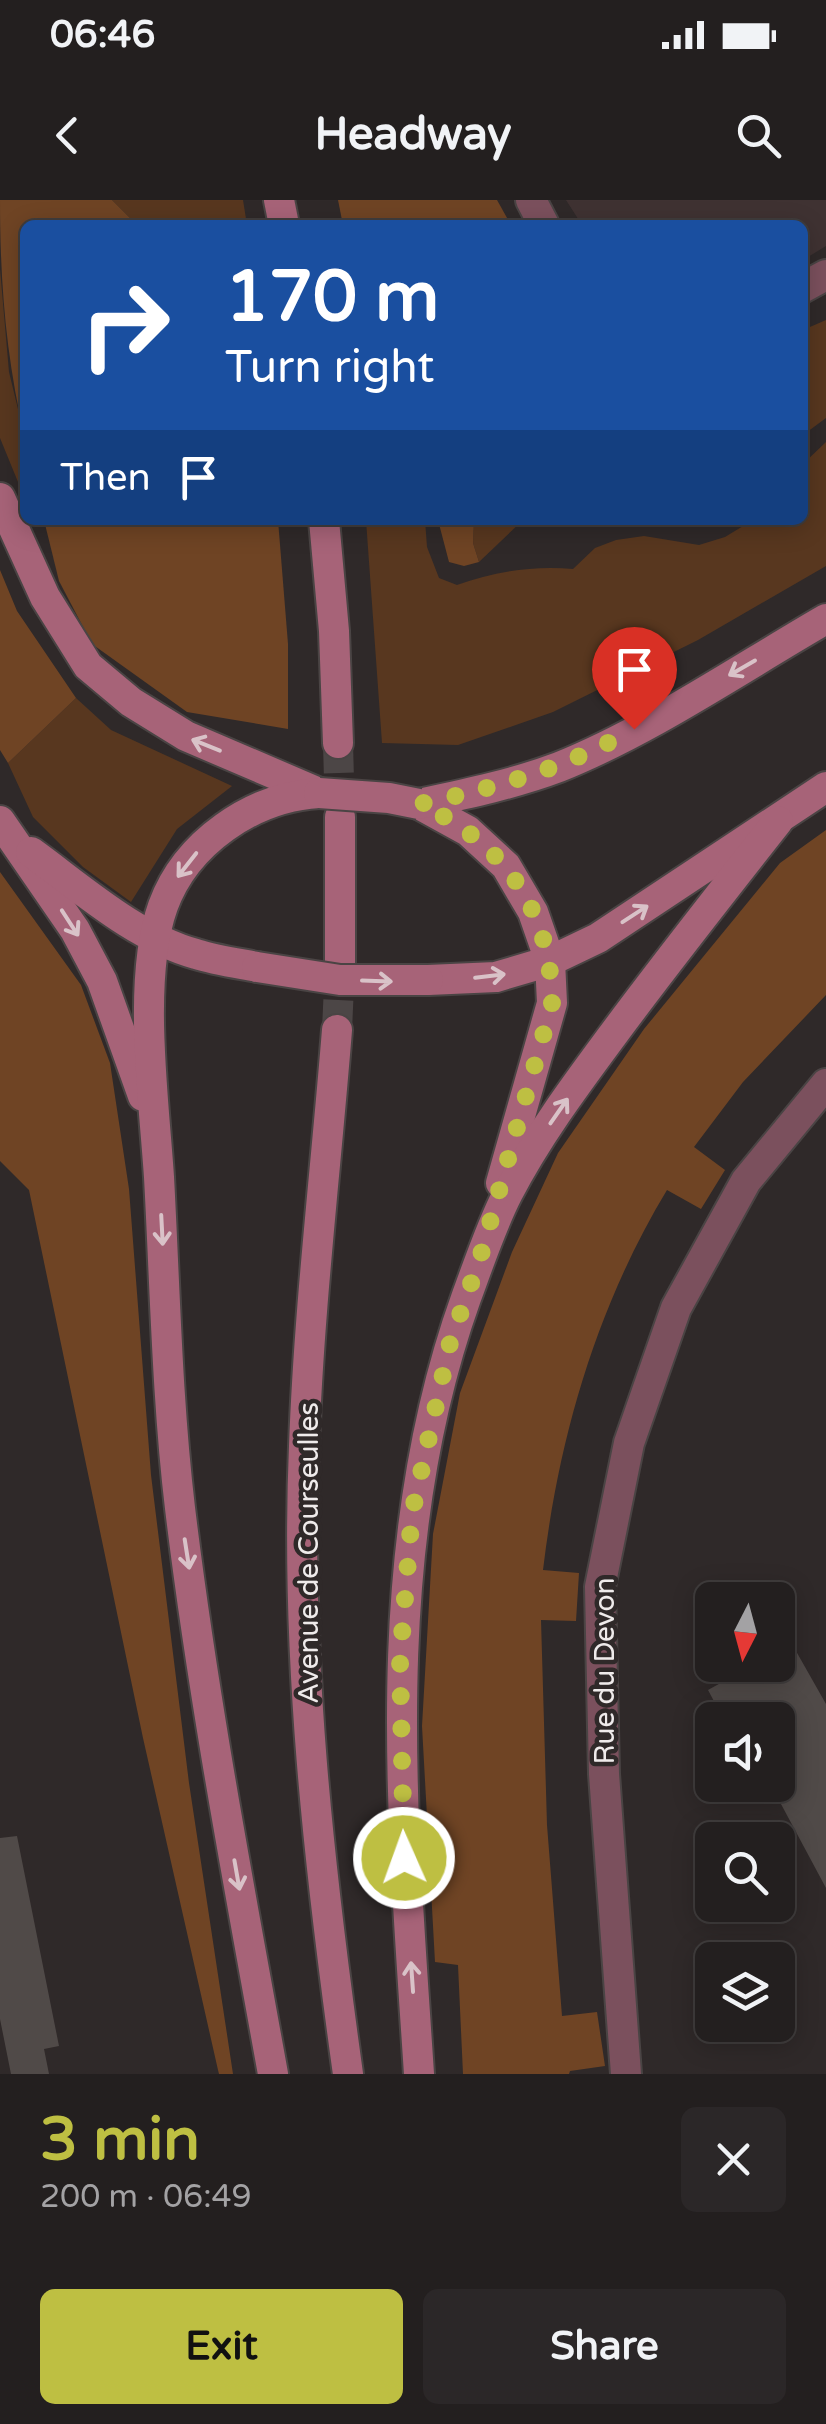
<!DOCTYPE html>
<meta charset="utf-8">
<style>
:root{--surface:#231f1f;--page:#2b2728;--text:#f1f3f6;--muted:#a3a2a4;--line:#403d3d;--accent:#bebf42}
body{margin:0;font-family:"Varela Round",sans-serif;background:var(--page);color:var(--text);height:100vh;display:flex;flex-direction:column;font-size:38px;white-space:nowrap}
*{box-sizing:border-box;margin:0}
p{font-size:32px;color:var(--muted)}
.icon{flex:none;width:55px;height:55px;fill:none;stroke:currentColor;stroke-width:2;stroke-linecap:round;stroke-linejoin:round}
.map{position:relative;height:1874px;overflow:hidden}
.side{display:flex;flex-direction:column;background:var(--surface);flex:1}
.side>*{flex:none}
.hud{position:absolute;left:20px;top:20px;width:788px;height:305px;border-radius:15px;box-shadow:0 5px 25px #0003,0 0 0 2px var(--line);background:#1a4fa0;color:#fff;overflow:hidden}
.needle{width:65px;rotate:186deg}
.tools{position:absolute;left:695px;top:1382px;display:grid;gap:20px}
.tools a{display:grid;place-items:center;width:100px;height:100px;border-radius:15px;background:var(--surface);box-shadow:0 5px 25px #0003,0 0 0 2px var(--line);font-size:50px}
.pin{position:absolute;display:grid;place-items:center;width:85px;height:85px;color:#fff;margin:-102px -42px;border-radius:50% 50% 50% 0;rotate:-45deg;box-shadow:0 0 10px #0007}
.pin .icon{rotate:45deg}
.me{position:absolute;width:110px;margin:-55px;rotate:358deg;stroke-linejoin:round;filter:drop-shadow(0 0 8px #0008)}
.turn{display:flex;align-items:center;gap:35px;height:210px;padding:0 40px;font-size:45px}
.turn .icon{width:130px;height:130px;stroke-width:2.5}
.turn b{display:block;font-size:70px;line-height:85px}
.then{display:flex;align-items:center;height:95px;padding:0 40px;background:#0003;gap:20px;font-size:38px}
.round{display:grid;place-items:center;flex:none;width:105px;height:105px;border-radius:15px;background:var(--page)}
.summary{display:flex;align-items:center;justify-content:space-between;height:170px;padding:0 40px}
h1{font-size:60px;font-weight:800;line-height:75px;color:var(--accent)}
.cta{display:flex;gap:20px;margin-top:auto;padding:20px 40px}
.cta a{flex:1;height:115px;border-radius:15px;background:var(--accent);color:#111;font-size:40px;font-weight:800;line-height:115px;text-align:center}
.cta a+a{background:var(--page);color:var(--text)}
.status{display:flex;justify-content:space-between;align-items:center;height:70px;padding:0 50px;background:var(--surface);direction:ltr}
.status svg{height:28px;fill:currentColor}
header{display:flex;justify-content:space-between;align-items:center;height:130px;padding:0 40px;background:var(--surface);font-size:45px;font-weight:800}
.map>svg:first-child{display:block}
.built{fill:#3f3232}
.green{fill:#58371f}
.forest{fill:#6f4424}
.building{fill:#504a48}
.lines{fill:none;stroke-linecap:round;stroke-linejoin:round}
.secondary-tunnel{stroke:#4c4646;stroke-width:30;stroke-dasharray:30 15;stroke-linecap:butt}
.street-casing{stroke:#4a4444;stroke-width:34}
.secondary-casing{stroke:#4a4444;stroke-width:34}
.street{stroke:#7b505d;stroke-width:30}
.secondary{stroke:#a76378;stroke-width:30}
.secondary-bridge-casing{stroke:#4a4444;stroke-width:34;stroke-linecap:butt}
.secondary-bridge{stroke:#a76378;stroke-width:30}
.oneway{stroke:#d9c2c8}
.route{stroke:#bebf42;stroke-width:18;stroke-dasharray:0 32.4}
.labels{text-anchor:middle;dominant-baseline:central;stroke-width:9;stroke-linejoin:round;paint-order:stroke}
.street-label{font-size:28px;fill:#efebeb;stroke:#2f2929}
</style>
<div class="status"><b>06:46</b><svg viewBox="0 0 49 12"><path d="M0 12V9h3v3zM5 12V6h3v6zM10 12V3h3v9zM15 12V0h3v12zM26 1h20v11H26zM47 4h2v5h-2z"/></svg></div>
<header><svg class="icon" aria-label="back" viewBox="0 0 24 24"><path d="M15 5l-7 7 7 7"/></svg>Headway<svg class="icon" aria-label="search" viewBox="0 0 24 24"><circle cx="10" cy="10" r="6"/><path d="M15 15l6 6"/></svg></header>
<div class="map">
<svg width="826" height="1874" viewBox="0 0 826 1874">
<rect width="100%" height="100%" fill="#2f2929"/>
<path class="built" d="M566,0H826V46L803,60L802,25H582Z"/>
<g class="green">
<path d="M112,0H243L247,25H137Z"/>
<path d="M0,69L9,172L25,238V299L0,238Z"/>
<path d="M826,120V218L803,235V130Z"/>
<path d="M826,242V366L698,440L553,512L458,545L382,543L366,320H425L427,347L439,378L457,385C493,372 534,365 573,369L595,348L616,340L644,336L699,345L725,337L753,320H802L803,264Z"/>
<path d="M474,320H523L479,362L473,343Z"/>
<path d="M76,498L111,530L232,586L177,629L131,702L83,667L33,617L8,563Z"/>
</g>
<g class="forest">
<path d="M0,0H112L137,25H25V238C6,158 0,83 0,0Z"/>
<path d="M338,0H497L511,25H343Z"/>
<path d="M44,320H278L288,444V529L187,512L92,444L59,381Z"/>
<path d="M438,320H474L473,343L479,362L464,366L449,362Z"/>
<path d="M0,370L17,411L76,498L8,563L0,550Z"/>
<path d="M826,630V795L743,882L694,947L725,970L701,1009L667,990C597,1106 559,1236 543,1370L579,1373L576,1421L541,1420L547,1625L562,1816L597,1812L605,1866L570,1871L569,1874H463L458,1765L435,1762L422,1526L433,1334L460,1193L512,1052L558,953L644,829L780,663Z"/>
<path d="M0,672L81,785L110,863L129,989L151,1275L189,1583L233,1874H219L218,1870L143,1538L29,990L0,961Z"/>
</g>
<g class="building">
<path d="M792,1444L826,1504V1688L774,1591L765,1595L759,1585H778V1520H724L708,1490L753,1465H778V1452Z"/>
<path d="M17,1636L59,1846L44,1849L49,1874H11L0,1819V1638Z"/>
</g>
<g class="lines">
<g class="secondary-tunnel">
<path d="M338,543L340,617"/>
<path d="M337,830L340,763"/>
</g>
<g class="street-casing">
<g id="street">
<path d="M531,0L544,25"/>
<path d="M802,88L826,75"/>
<path d="M626,1874L604,1574L600,1387L629,1243L676,1108L746,981L826,884"/>
</g>
</g>
<g class="secondary-casing">
<g id="secondary">
<path d="M279,0L284,25"/>
<path d="M0,298L45,397L88,466L131,502L186,536L319,593"/>
<path d="M324,320L334,431L338,543"/>
<path d="M419,604L468,631L506,666L533,712L550,761L552,803L501,983"/>
<path d="M419,604C466,594 514,584 559,567C649,531 741,468 826,419"/>
<path d="M340,617V763"/>
<path d="M0,621L75,730L102,781L143,896"/>
<path d="M31,652C82,689 135,737 196,754C215,760 236,763 257,767"/>
<path d="M428,780L496,777L550,761L598,738L826,587"/>
<path d="M337,830C326,968 309,1107 304,1246C295,1456 319,1667 348,1874"/>
<path d="M273,1874C239,1686 203,1498 180,1308C167,1199 165,1087 159,977C154,900 137,778 163,706C186,643 252,597 319,593"/>
<path d="M419,1874C402,1613 376,1349 466,1098C479,1063 491,1026 508,993C537,937 575,886 612,836C666,763 722,692 778,621"/>
</g>
</g>
<use href="#street" class="street"/>
<use href="#secondary" class="secondary"/>
<g class="secondary-bridge-casing">
<g id="secondary-bridge">
<path d="M319,593L389,598L419,604"/>
<path d="M257,767L340,780H428"/>
</g>
</g>
<use href="#secondary-bridge" class="secondary-bridge"/>
</g>
<defs><path id="oneway-shaft" d="M-6 0H5M1.5-3L5.5 0L1.5 3" fill="none" stroke-width="1.6" stroke-linecap="round" stroke-linejoin="round" transform="scale(2.5)"/></defs>
<g class="oneway">
<use href="#oneway-shaft" transform="translate(742 468) rotate(150)"/>
<use href="#oneway-shaft" transform="translate(206 545) rotate(-158)"/>
<use href="#oneway-shaft" transform="translate(187 665) rotate(128)"/>
<use href="#oneway-shaft" transform="translate(635 714) rotate(-33)"/>
<use href="#oneway-shaft" transform="translate(70 723) rotate(57)"/>
<use href="#oneway-shaft" transform="translate(490 776) rotate(-7)"/>
<use href="#oneway-shaft" transform="translate(377 781) rotate(2)"/>
<use href="#oneway-shaft" transform="translate(559 911) rotate(-55)"/>
<use href="#oneway-shaft" transform="translate(162 1030) rotate(87)"/>
<use href="#oneway-shaft" transform="translate(187 1354) rotate(81)"/>
<use href="#oneway-shaft" transform="translate(237 1675) rotate(80)"/>
<use href="#oneway-shaft" transform="translate(412 1777) rotate(-94)"/>
</g>
<g class="lines">
<path class="route" d="M404,1658L400,1459L412,1313L450,1143L480,1058L552,804C552,711 503,641 419,604C495,588 566,568 634,529"/>
</g>
<g class="labels">
<g class="street-label">
<text transform="translate(309 1353) rotate(-90)">Avenue de Courseulles</text>
<text transform="translate(605 1471) rotate(-90)">Rue du Devon</text>
</g>
</g>
</svg>
<div class="tools">
<a><svg class="needle" viewBox="-14 -14 28 28"><path d="M0-13l5 13h-10z" fill="#e53935"/><path d="M0 13l5-13h-10z" fill="#a3a2a4"/></svg></a>
<a><svg class="icon" aria-label="sound" viewBox="0 0 24 24"><path d="M4 9h4l5-4v14l-5-4H4zM17 9q2 3 0 6"/></svg></a>
<a><svg class="icon" aria-label="search" viewBox="0 0 24 24"><circle cx="10" cy="10" r="6"/><path d="M15 15l6 6"/></svg></a>
<a><svg class="icon" aria-label="layers" viewBox="0 0 24 24"><path d="M12 4l9 5-9 5-9-5zM3 14l9 5 9-5"/></svg></a>
</div>
<div class="pin" style="left:634px;top:529px;background:#d93025"><svg class="icon" aria-label="arrive" viewBox="0 0 24 24"><path d="M6 21V4h12l-3 4 3 4H6"/></svg></div>
<svg class="me" style="left:404px;top:1658px" viewBox="-20 -20 40 40"><circle r="17" fill="#bebf42" stroke="#fff" stroke-width="3"/><path d="M0-11L8 9 0 5-8 9z" fill="#fff"/></svg>
<div class="hud">
<div class="turn"><svg class="icon" aria-label="right" viewBox="0 0 24 24"><path d="M7 20v-9h11M14 6l5 5-5 5"/></svg><div><b>170 m</b>Turn right</div></div>
<div class="then">Then<svg class="icon" aria-label="arrive" viewBox="0 0 24 24"><path d="M6 21V4h12l-3 4 3 4H6"/></svg></div>
</div>
</div>
<section class="side">
<div class="summary"><div><h1>3 min</h1><p>200 m · 06:49</p></div><a class="round"><svg class="icon" aria-label="close" viewBox="0 0 24 24"><path d="M6 6l12 12M18 6L6 18"/></svg></a></div>
<div class="cta"><a>Exit</a><a>Share</a></div>
</section>
